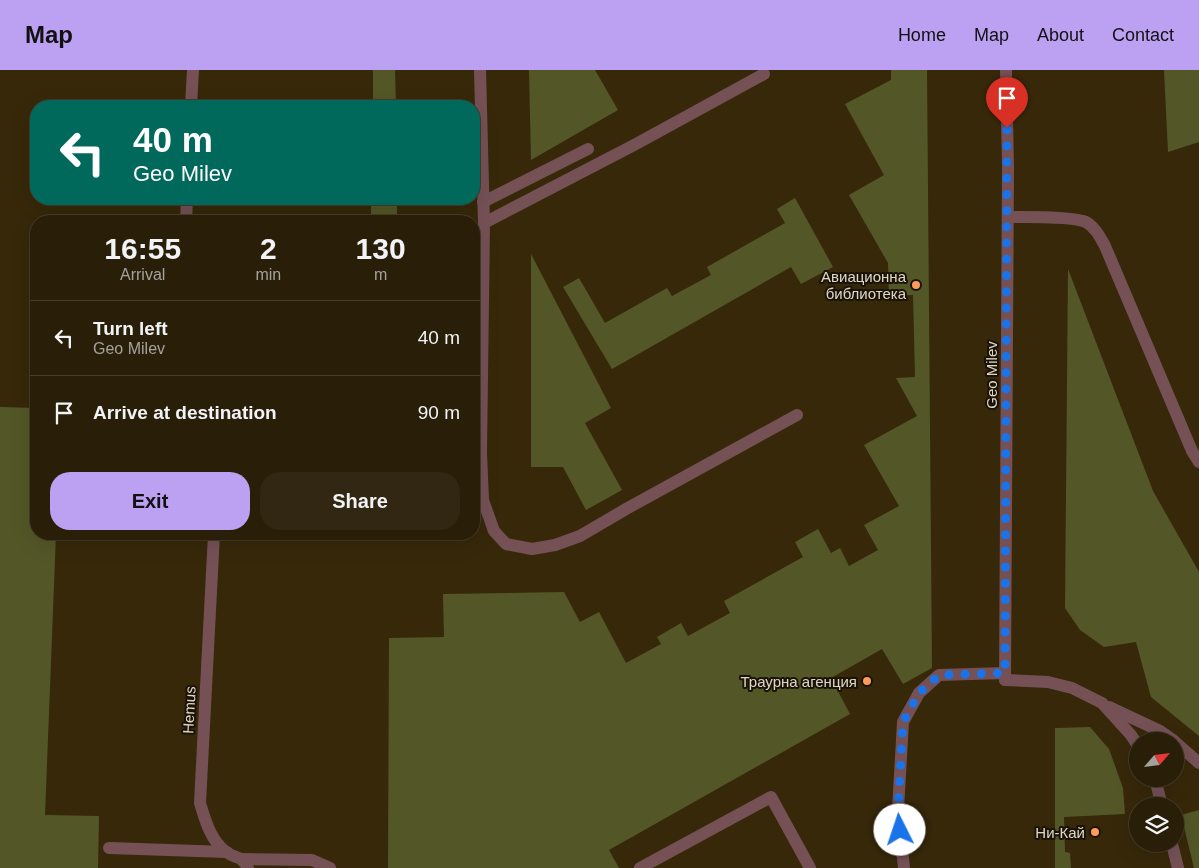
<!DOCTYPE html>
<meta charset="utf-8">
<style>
:root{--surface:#291e08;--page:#312712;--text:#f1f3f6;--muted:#a5a29c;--line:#453c29;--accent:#bca0f2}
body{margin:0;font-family:Helvetica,sans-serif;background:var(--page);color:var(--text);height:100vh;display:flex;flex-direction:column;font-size:19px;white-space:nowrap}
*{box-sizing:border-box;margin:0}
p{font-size:16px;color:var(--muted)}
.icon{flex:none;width:28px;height:28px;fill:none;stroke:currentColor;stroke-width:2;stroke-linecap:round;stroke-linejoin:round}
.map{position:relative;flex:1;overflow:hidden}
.panel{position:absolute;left:30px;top:145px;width:450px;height:325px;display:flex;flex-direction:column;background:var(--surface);border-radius:20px;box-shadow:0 5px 20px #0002,0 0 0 1px var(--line)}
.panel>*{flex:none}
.banner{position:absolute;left:30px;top:30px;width:450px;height:105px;border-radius:20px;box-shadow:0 5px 20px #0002,0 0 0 1px var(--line);background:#00695c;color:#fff;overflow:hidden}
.needle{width:32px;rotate:62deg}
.controls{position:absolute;left:1129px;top:662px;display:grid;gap:10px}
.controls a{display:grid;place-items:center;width:55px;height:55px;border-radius:50%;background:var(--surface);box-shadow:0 5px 20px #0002,0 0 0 1px var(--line);font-size:25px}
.pin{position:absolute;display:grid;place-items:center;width:42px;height:42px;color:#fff;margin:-51px -21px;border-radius:50% 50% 50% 0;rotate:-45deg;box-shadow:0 0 5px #0007}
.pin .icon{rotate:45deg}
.me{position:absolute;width:55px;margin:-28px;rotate:356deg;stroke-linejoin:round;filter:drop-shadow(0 0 4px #0008)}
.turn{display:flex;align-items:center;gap:18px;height:105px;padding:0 20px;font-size:22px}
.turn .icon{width:65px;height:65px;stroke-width:2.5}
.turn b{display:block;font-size:35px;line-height:42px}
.eta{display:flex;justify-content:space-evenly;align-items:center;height:85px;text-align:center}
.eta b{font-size:30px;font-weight:700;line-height:35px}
.primary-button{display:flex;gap:10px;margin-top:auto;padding:10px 20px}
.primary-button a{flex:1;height:58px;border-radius:20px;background:var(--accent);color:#111;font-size:20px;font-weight:700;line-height:58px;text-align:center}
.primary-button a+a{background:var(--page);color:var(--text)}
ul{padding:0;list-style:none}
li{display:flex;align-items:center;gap:15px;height:75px;padding:0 20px;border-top:1px solid var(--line)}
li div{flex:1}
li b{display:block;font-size:19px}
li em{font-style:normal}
header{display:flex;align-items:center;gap:30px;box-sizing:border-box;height:70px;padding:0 25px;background:var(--accent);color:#111}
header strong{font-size:24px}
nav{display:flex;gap:28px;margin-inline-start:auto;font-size:18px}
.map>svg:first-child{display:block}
.green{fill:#535727}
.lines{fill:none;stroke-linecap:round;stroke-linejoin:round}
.service{stroke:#755156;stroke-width:12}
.tertiary{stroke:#755156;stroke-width:12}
.route{stroke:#1a73e8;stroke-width:9;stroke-dasharray:0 16.2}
.poi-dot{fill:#ff9b5a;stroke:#191206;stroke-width:2}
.labels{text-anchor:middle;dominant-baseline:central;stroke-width:4;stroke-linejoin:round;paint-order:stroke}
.poi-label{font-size:15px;fill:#e0d6c6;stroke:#191206;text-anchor:end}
.street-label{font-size:15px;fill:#e0d6c6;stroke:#191206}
</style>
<header>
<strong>Map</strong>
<nav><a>Home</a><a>Map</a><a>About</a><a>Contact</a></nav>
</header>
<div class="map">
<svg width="1199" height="798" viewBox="0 0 1199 798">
<rect width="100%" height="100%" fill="#37280a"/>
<g class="green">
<path d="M373,0H395L396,36H373Z"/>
<path d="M529,0H595L618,40L531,90Z"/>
<path d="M891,0H927L932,598L903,614L882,579L831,608L850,644L609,780L619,798H388L389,568L444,567L443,524L564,522L580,552L599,542L626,593L661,574L657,567L681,553L688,566L730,543L724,531L803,487L795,472L818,459L831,483L840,478L849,496L878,480L864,455L899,436L864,375L917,346L896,308L915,307L913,225L889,226L888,193L849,125L884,105L845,34L891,10Z"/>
<path d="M1164,0H1199V72L1168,82Z"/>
<path d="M795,128L833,197L801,214L791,197L612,299L563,217L579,208L605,253L667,218L672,226L711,205L707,197L785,153L777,139Z"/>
<rect x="371" y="129" width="26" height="22"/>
<path d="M531,184L611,338L585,353L622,420L586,440L563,397H531Z"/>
<path d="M1068,199L1153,421L1199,502V666L1151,627L1136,572L1104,577L1080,560L1065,538Z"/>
<path d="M0,337L36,338V464H56L45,745L99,746L98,798H0Z"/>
<path d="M1090,657L1109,679L1123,718L1125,744L1064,747L1065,782L1070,783L1071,798H1055V658Z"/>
<path d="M1199,740V798H1194L1181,745Z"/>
</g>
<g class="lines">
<g class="service">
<path d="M191,36L193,0"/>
<path d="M483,132L588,79"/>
<path d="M1008,147C1024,147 1073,146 1086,152C1095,157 1100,167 1105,176L1192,381L1199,392"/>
<path d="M186,151L187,129"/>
<path d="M484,153L636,74L764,4"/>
<path d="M474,382L481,383L484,153L480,0"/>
<path d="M481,383L483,430L494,461L506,474L532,479L555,475L580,466L626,439L797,345"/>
<path d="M214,464L200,733C205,750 211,771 226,782C237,790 239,783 248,798"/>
<path d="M1005,610L1048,612L1072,618L1102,633L1131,665L1138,676"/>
<path d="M1109,637L1160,661L1174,671"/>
<path d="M1175,672L1199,693"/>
<path d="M1155,709L1162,736"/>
<path d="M1172,774L1178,798"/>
<path d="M109,778L227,782"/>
<path d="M242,789L312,790L330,798"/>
<path d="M640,798L771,727L810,798"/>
<path d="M904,798L898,740L903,652L919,623L939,605L1005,603"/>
</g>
<path class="tertiary" d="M1005,610L1008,96L1006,0"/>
</g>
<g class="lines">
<path class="route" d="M900,760L898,740L903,652L919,623L939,605L1005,603L1007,58"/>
</g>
<g class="poi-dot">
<circle cx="916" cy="215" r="5"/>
<circle cx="867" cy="611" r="5"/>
<circle cx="1095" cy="762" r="5"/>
</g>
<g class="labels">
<g class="poi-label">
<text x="906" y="206">Авиационна<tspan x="906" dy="17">библиотека</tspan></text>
<text x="857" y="611">Траурна агенция</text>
<text x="1085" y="762">Ни-Кай</text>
</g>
<g class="street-label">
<text transform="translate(991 305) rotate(-90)">Geo Milev</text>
<text transform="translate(189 640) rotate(-87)">Hemus</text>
</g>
</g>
</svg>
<div class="controls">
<a><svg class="needle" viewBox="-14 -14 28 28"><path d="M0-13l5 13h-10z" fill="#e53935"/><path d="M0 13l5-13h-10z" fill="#a5a29c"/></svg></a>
<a><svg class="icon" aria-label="layers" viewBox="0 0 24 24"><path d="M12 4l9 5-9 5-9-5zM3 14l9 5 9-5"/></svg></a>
</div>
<div class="pin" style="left:1007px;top:58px;background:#d93025"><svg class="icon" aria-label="arrive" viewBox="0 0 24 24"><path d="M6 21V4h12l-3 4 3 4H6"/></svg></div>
<svg class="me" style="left:900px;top:760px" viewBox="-20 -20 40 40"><circle r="19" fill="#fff"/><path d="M0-13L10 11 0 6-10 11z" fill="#1a73e8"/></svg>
<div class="banner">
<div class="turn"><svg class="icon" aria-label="left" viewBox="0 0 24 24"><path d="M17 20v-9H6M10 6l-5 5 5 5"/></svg><div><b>40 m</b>Geo Milev</div></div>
</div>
<section class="panel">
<div class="eta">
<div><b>16:55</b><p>Arrival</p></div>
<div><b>2</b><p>min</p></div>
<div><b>130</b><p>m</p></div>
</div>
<ul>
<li><svg class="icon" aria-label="left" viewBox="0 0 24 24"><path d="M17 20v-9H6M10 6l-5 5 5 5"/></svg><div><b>Turn left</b><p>Geo Milev</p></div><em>40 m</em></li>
<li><svg class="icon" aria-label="arrive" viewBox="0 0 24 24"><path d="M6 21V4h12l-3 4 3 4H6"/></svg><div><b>Arrive at destination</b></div><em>90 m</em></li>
</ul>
<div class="primary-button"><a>Exit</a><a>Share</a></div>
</section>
</div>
